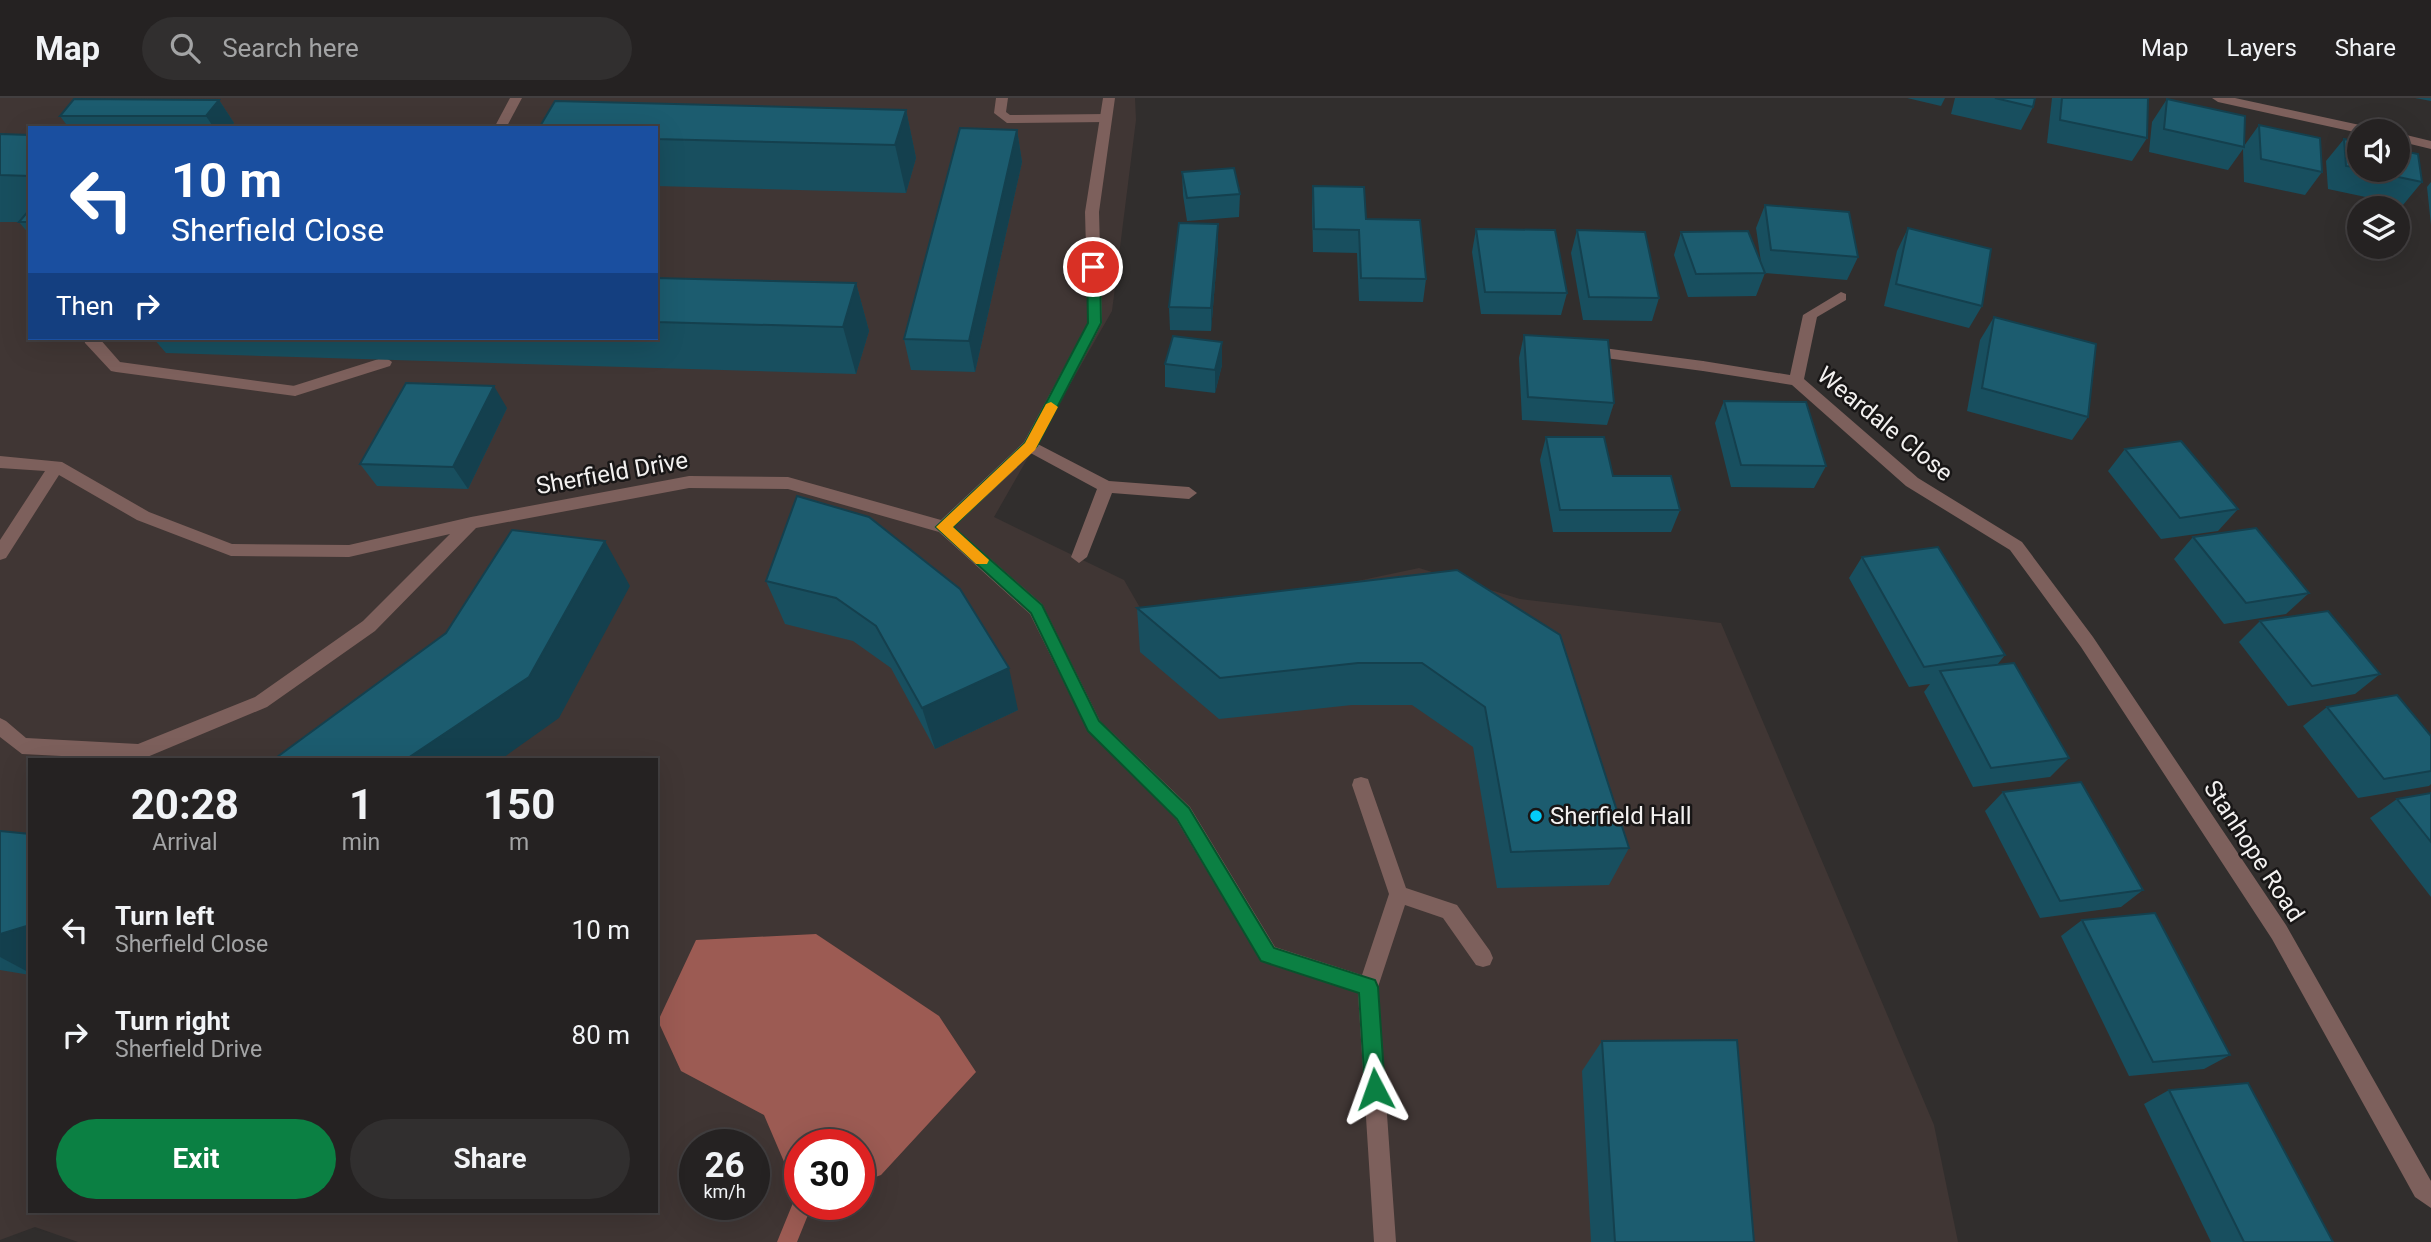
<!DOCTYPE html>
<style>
:root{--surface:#252222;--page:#312f2f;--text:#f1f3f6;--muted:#a3a4a5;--line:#423f40;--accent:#0b8043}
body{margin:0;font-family:Roboto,sans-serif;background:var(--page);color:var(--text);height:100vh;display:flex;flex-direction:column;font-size:26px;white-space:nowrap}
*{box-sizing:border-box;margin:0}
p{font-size:23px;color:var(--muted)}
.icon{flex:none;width:38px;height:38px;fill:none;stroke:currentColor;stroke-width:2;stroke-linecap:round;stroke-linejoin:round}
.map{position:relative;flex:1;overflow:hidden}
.sheet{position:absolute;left:28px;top:660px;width:630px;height:455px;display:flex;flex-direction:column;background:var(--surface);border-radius:0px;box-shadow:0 7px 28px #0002,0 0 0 2px var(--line)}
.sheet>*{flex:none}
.hud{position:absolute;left:28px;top:28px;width:630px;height:214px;border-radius:0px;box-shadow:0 7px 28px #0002,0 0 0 2px var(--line);background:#1a4fa0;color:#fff;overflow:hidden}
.fabs{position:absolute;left:2347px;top:21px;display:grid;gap:14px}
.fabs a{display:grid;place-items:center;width:63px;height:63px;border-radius:50%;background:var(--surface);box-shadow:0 7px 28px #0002,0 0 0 2px var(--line);font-size:35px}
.speed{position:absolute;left:679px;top:1031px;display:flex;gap:14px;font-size:35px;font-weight:700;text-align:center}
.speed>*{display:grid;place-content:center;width:91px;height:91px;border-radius:50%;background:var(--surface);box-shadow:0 7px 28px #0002,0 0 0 2px var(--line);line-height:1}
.speed small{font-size:18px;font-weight:400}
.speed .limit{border:10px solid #d22;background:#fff;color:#111}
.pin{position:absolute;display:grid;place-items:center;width:60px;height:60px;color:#fff;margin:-30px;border:4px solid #fff;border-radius:50%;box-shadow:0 2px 7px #0007}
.me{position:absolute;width:77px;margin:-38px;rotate:356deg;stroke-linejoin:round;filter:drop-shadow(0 0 5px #0008)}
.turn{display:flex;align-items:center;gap:24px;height:147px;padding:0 28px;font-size:32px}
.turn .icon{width:91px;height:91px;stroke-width:2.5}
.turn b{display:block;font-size:49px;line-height:60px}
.then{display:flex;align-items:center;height:66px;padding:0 28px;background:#0003;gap:14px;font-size:26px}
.eta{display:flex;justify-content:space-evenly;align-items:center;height:119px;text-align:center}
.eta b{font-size:42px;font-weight:700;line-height:49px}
.button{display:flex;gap:14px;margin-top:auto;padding:14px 28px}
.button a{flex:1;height:80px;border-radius:42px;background:var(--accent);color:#fff;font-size:28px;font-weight:700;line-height:80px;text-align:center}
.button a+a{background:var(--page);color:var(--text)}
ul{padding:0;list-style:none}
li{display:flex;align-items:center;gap:21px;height:105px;padding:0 28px}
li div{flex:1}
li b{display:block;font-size:26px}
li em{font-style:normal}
header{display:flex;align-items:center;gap:42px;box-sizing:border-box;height:98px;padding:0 35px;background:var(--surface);border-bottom:2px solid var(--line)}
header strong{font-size:33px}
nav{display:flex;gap:38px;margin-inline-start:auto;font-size:24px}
.search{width:490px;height:63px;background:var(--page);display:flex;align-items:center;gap:18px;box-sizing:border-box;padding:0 24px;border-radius:38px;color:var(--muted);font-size:26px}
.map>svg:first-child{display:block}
.built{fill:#403634;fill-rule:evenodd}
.water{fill:#9c5b53}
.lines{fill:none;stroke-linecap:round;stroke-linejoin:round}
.stream{fill:#9c5b53;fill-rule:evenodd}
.lane{fill:#7d605c;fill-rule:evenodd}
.street{fill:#7d605c;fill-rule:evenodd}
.wall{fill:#184f5f}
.shaded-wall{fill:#14404e}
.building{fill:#1c5c6f;stroke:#14404e;stroke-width:2}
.route{fill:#0b8043;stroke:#07532c;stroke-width:2}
.slow{fill:#f59e0b}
.poi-dot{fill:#03cbf9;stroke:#181616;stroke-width:2.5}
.labels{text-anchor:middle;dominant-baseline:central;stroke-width:5;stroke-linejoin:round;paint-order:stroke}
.street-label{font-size:24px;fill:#f3f1f0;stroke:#181616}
.poi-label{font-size:24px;fill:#f3f1f0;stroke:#181616;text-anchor:start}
</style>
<header>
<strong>Map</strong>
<div class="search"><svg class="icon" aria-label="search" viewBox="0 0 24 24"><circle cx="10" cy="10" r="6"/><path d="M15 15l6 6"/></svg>Search here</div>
<nav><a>Map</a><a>Layers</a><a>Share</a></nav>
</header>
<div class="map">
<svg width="2431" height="1144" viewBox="0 0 2431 1144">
<rect width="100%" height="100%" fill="#312e2d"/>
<path class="built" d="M0,0H1135L1136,22L1112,213L994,419L1124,482L1150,527L1419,470L1520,501L1721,525L1934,1027L1958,1144H78L35,1129L0,1142ZM30,30H656V240H30ZM30,662H656V1113H30ZM695,1046H754V1106H695ZM800,1046H859V1106H800Z"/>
<path class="water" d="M816,836L939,918L976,974L881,1077L859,1085V1046H800V1101L764,1017L681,973L658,923L696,842Z"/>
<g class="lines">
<path class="stream" d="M800,1098V1106L812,1107L797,1144H777L795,1100Z"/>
<g class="lane">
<path d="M510,0H522L506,30H494Z"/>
<path d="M996,0H1008L1006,14L1010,17L1106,16L1112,20L1106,24L1007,25L994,15Z"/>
<path d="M84,240H99L120,264L295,288L302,293L295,298L116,274L111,273L85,245Z"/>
<path d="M1588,248L1703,263L1710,268L1703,273L1583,257L1581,253Z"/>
<path d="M1030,342L1109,383L1189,389L1197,395L1189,401L1112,395L1087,459L1079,465L1071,459L1097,391L1025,352L1022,348L1025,344Z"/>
</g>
<g class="street">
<path d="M1103,0H1115L1099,114L1102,225L1035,352L954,429L1042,506L1100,623L1190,709L1275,849L1362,877L1389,796L1352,687L1354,681L1361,679L1368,681L1370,687L1406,790L1457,807L1490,853L1493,860L1490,867L1483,869L1476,867L1443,820L1405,807L1378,889L1396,1144H1374L1358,895L1261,863L1176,721L1088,633L1030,516L939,434L788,391L689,390L476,430L375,533L267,609L140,662L22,656L0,639V620L6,623L26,640L138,646L255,599L363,523L450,436L349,459L231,458L137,422L59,377L6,460L0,462V442L45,373L0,370V358L62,364L149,414L232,446L349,447L471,419L689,378L788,379L941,422L1024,344L1088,225L1085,114Z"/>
<path d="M2212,0H2235L2369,29L2375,33L2359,35L2218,4Z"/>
<path d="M2398,35L2431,43V51L2398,43Z"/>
<path d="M1841,194L1846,196V202L1817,219L1804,281L1918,380L2022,444L2093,539L2286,827L2431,1083V1110L2415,1099L2272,841L2081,549L2010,452L1906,388L1792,287L1703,273L1696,268L1703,263L1790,277L1803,217Z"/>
<path d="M385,259L392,264L390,268L295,298L288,293L290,289Z"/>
</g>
</g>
<g class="wall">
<path d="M1907,0H1945L1941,8Z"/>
<path d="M1955,0H2035L2033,9L2021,32L1951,16Z"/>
<path d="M2052,0H2148L2147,40L2132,63L2047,45Z"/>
<path d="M2415,0H2431V3Z"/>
<path d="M2167,1L2244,48L2259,27L2322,74L2305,97L2244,84L2243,51L2228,72L2149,54L2152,24Z"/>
<path d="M219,2L234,25L230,30H69L60,18Z"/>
<path d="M906,12L916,60L906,95L656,88V30Z"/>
<path d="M1017,32L1022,64L975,274L911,272L904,241Z"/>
<path d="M0,36L30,37V137L19,124H0Z"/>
<path d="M2344,41L2359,44V72H2398L2422,84L2403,107L2328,91L2326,63Z"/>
<path d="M1182,74L1240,96L1239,119L1187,123L1183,97Z"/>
<path d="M2431,84V127L2427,89Z"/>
<path d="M1313,88L1426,181L1423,204L1359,203L1357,155L1313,154L1312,111Z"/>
<path d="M1765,107L1858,159L1847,182L1765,175L1756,198L1688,199L1674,157L1681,134L1761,164L1756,130Z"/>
<path d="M1908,130L1982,208L1969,230L1884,208L1897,153Z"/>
<path d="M1476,131L1567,195L1561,217L1481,216L1472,154Z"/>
<path d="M1577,132L1659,200L1652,223L1583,222L1571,155Z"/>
<path d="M1218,149L1211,233L1170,232L1169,209Z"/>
<path d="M656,180L856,185L869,233L856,276L166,255L153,240H656Z"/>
<path d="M1994,219L2088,319L2072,342L1967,313L1980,242Z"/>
<path d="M1524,237L1614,305L1607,327L1522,322L1519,260Z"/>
<path d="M1165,266L1222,267L1215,295L1165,289Z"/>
<path d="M1724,303L1826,368L1814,390L1731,389L1715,325Z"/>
<path d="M507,310L468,391L377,388L360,366Z"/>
<path d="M1546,339L1613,378L1680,412L1671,434H1553L1540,362Z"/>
<path d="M2125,351L2238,411L2218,433L2161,441L2108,373Z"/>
<path d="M797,398L1018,612L935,651L891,570L853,543L785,526L766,483Z"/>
<path d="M2193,439L2309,495L2286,516L2224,526L2174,461Z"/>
<path d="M1862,459L2005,557L1997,567L2069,660L2050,679L1973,689L1924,594L1930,586L1909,589L1849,480Z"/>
<path d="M1457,472L1629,750L1609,787L1497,790L1473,649L1412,607H1352L1219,621L1140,554L1137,510Z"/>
<path d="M2260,523L2380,576L2355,596L2288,608L2239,544Z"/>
<path d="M2327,609L2431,638V686L2429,688L2358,700L2303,628Z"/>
<path d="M2003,694L2143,792L2121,809L2040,820L1985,713Z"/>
<path d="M2431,695V799L2370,720L2397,701Z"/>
<path d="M0,733L30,736V877L0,872Z"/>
<path d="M2082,822L2230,957L2204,971L2129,978L2061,838Z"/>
<path d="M1602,943L1754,1144H1591L1582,973Z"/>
<path d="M2169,992L2333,1144H2211L2144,1006Z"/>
</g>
<g class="shaded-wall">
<path d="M219,2L234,25L230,30H214L206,18Z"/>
<path d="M906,12L916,60L906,95L895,47Z"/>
<path d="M1017,32L1022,64L975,274L969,243Z"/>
<path d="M1218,126V149L1211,233V210Z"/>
<path d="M856,185L869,233L856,276L843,229Z"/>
<path d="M1222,244V267L1215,295V272Z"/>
<path d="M494,288L507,310L468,391L453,369Z"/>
<path d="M605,443L630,488L559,620L500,662H405Z"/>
<path d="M1009,570L1018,612L935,651L922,610Z"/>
<path d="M30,827V875L0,859V836Z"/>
</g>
<g class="building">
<path d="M1995,0H2035L2033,9Z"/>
<path d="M2062,0H2148L2147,40L2060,22Z"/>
<path d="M74,1L219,2L206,18H60Z"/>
<path d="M2167,1L2245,18L2244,49L2164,31Z"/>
<path d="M555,3L906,12L895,47L656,41V30H539Z"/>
<path d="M2259,27L2320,40L2322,74L2261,61Z"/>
<path d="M960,30L1017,32L969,243L904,241Z"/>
<path d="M0,36L30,37V78L0,77Z"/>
<path d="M2344,41L2359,44V70L2346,68Z"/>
<path d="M2398,52L2418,56L2422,84L2365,72H2398Z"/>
<path d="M1234,70L1240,96L1187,100L1182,74Z"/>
<path d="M1313,88L1364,89L1366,121L1420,122L1426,181L1361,180L1359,132L1314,131Z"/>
<path d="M1765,107L1849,114L1858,159L1771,152Z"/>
<path d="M30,111V124H19Z"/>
<path d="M1179,125L1218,126L1211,210L1169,209Z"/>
<path d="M1908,130L1991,151L1982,208L1896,186Z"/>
<path d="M1476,131L1555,132L1567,195L1485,194Z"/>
<path d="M1577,132L1645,134L1659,200L1589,199Z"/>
<path d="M1748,133L1765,175L1696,176L1681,134Z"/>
<path d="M656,180L856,185L843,229L656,224Z"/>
<path d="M1994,219L2096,246L2088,319L1982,290Z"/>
<path d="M1524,237L1608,242L1614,305L1528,299Z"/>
<path d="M1173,238L1222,244L1215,272L1165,266Z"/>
<path d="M406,285L494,288L453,369L360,366Z"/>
<path d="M1724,303L1806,304L1826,368L1741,367Z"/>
<path d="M1546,339H1604L1613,378H1671L1680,412H1560Z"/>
<path d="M2181,343L2238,411L2180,420L2125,351Z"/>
<path d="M797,398L869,419L960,491L1009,570L922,610L876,528L836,500L766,483Z"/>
<path d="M2256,430L2309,495L2246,505L2193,439Z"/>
<path d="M512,432L605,443L529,579L405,662H273L446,535Z"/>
<path d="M1938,449L2005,557L1924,569L1862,459Z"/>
<path d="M1457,472L1560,537L1629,750L1511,754L1485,609L1422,565H1358L1220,580L1137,510Z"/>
<path d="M2328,513L2380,576L2312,588L2260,523Z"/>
<path d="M2014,565L2069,660L1991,670L1940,573Z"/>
<path d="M2397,597L2431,638V673L2384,681L2327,609Z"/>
<path d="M2081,684L2143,792L2060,803L2003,694Z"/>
<path d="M2431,695V744L2397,701Z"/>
<path d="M0,733L30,736V827L0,836Z"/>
<path d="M2155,815L2230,957L2153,964L2082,822Z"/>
<path d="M1737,942L1754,1144H1615L1602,943Z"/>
<path d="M2248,985L2333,1144H2244L2169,992Z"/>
</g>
<path class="route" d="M1093,165L1100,169L1101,225L1037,348L953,429L1042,507L1099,623L1189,710L1274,850L1375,882L1378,889L1385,991L1382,998L1375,1001L1368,998L1365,991L1359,895L1261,863L1177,721L1088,633L1031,515L936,429L1025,345L1088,225L1087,169Z"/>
<path class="slow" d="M1051,304L1058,309L1035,352L953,429L989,462L987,466H976L936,429L1025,345L1046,306Z"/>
<circle class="poi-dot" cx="1536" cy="718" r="7"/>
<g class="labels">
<g class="street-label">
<text transform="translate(1885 326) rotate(39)">Weardale Close</text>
<text transform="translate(612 375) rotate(-10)">Sherfield Drive</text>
<text transform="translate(2254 753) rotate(57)">Stanhope Road</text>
</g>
<g class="poi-label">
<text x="1550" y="718">Sherfield Hall</text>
</g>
</g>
</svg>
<div class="fabs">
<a><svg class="icon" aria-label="sound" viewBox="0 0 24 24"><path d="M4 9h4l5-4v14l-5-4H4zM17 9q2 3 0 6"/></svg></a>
<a><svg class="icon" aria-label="layers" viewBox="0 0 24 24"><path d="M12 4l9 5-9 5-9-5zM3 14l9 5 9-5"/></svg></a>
</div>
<div class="speed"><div>26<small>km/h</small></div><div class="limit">30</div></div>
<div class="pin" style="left:1093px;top:169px;background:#d93025"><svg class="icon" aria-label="arrive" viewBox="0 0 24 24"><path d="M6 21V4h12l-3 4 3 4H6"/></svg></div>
<svg class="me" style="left:1375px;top:991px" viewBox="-20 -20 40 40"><path d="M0-17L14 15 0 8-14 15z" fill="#0b8043" stroke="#fff" stroke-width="4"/></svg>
<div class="hud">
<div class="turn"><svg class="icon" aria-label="left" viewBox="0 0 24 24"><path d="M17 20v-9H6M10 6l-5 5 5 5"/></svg><div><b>10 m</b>Sherfield Close</div></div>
<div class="then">Then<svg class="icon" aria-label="right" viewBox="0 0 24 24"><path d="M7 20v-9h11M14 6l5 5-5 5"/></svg></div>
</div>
<section class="sheet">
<div class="eta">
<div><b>20:28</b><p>Arrival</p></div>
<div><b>1</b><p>min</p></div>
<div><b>150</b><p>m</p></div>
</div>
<ul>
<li><svg class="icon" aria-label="left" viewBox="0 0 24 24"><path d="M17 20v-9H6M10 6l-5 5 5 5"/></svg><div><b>Turn left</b><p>Sherfield Close</p></div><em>10 m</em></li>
<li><svg class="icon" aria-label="right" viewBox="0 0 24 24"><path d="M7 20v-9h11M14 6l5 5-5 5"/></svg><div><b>Turn right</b><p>Sherfield Drive</p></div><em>80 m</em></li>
</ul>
<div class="button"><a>Exit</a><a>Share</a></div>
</section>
</div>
